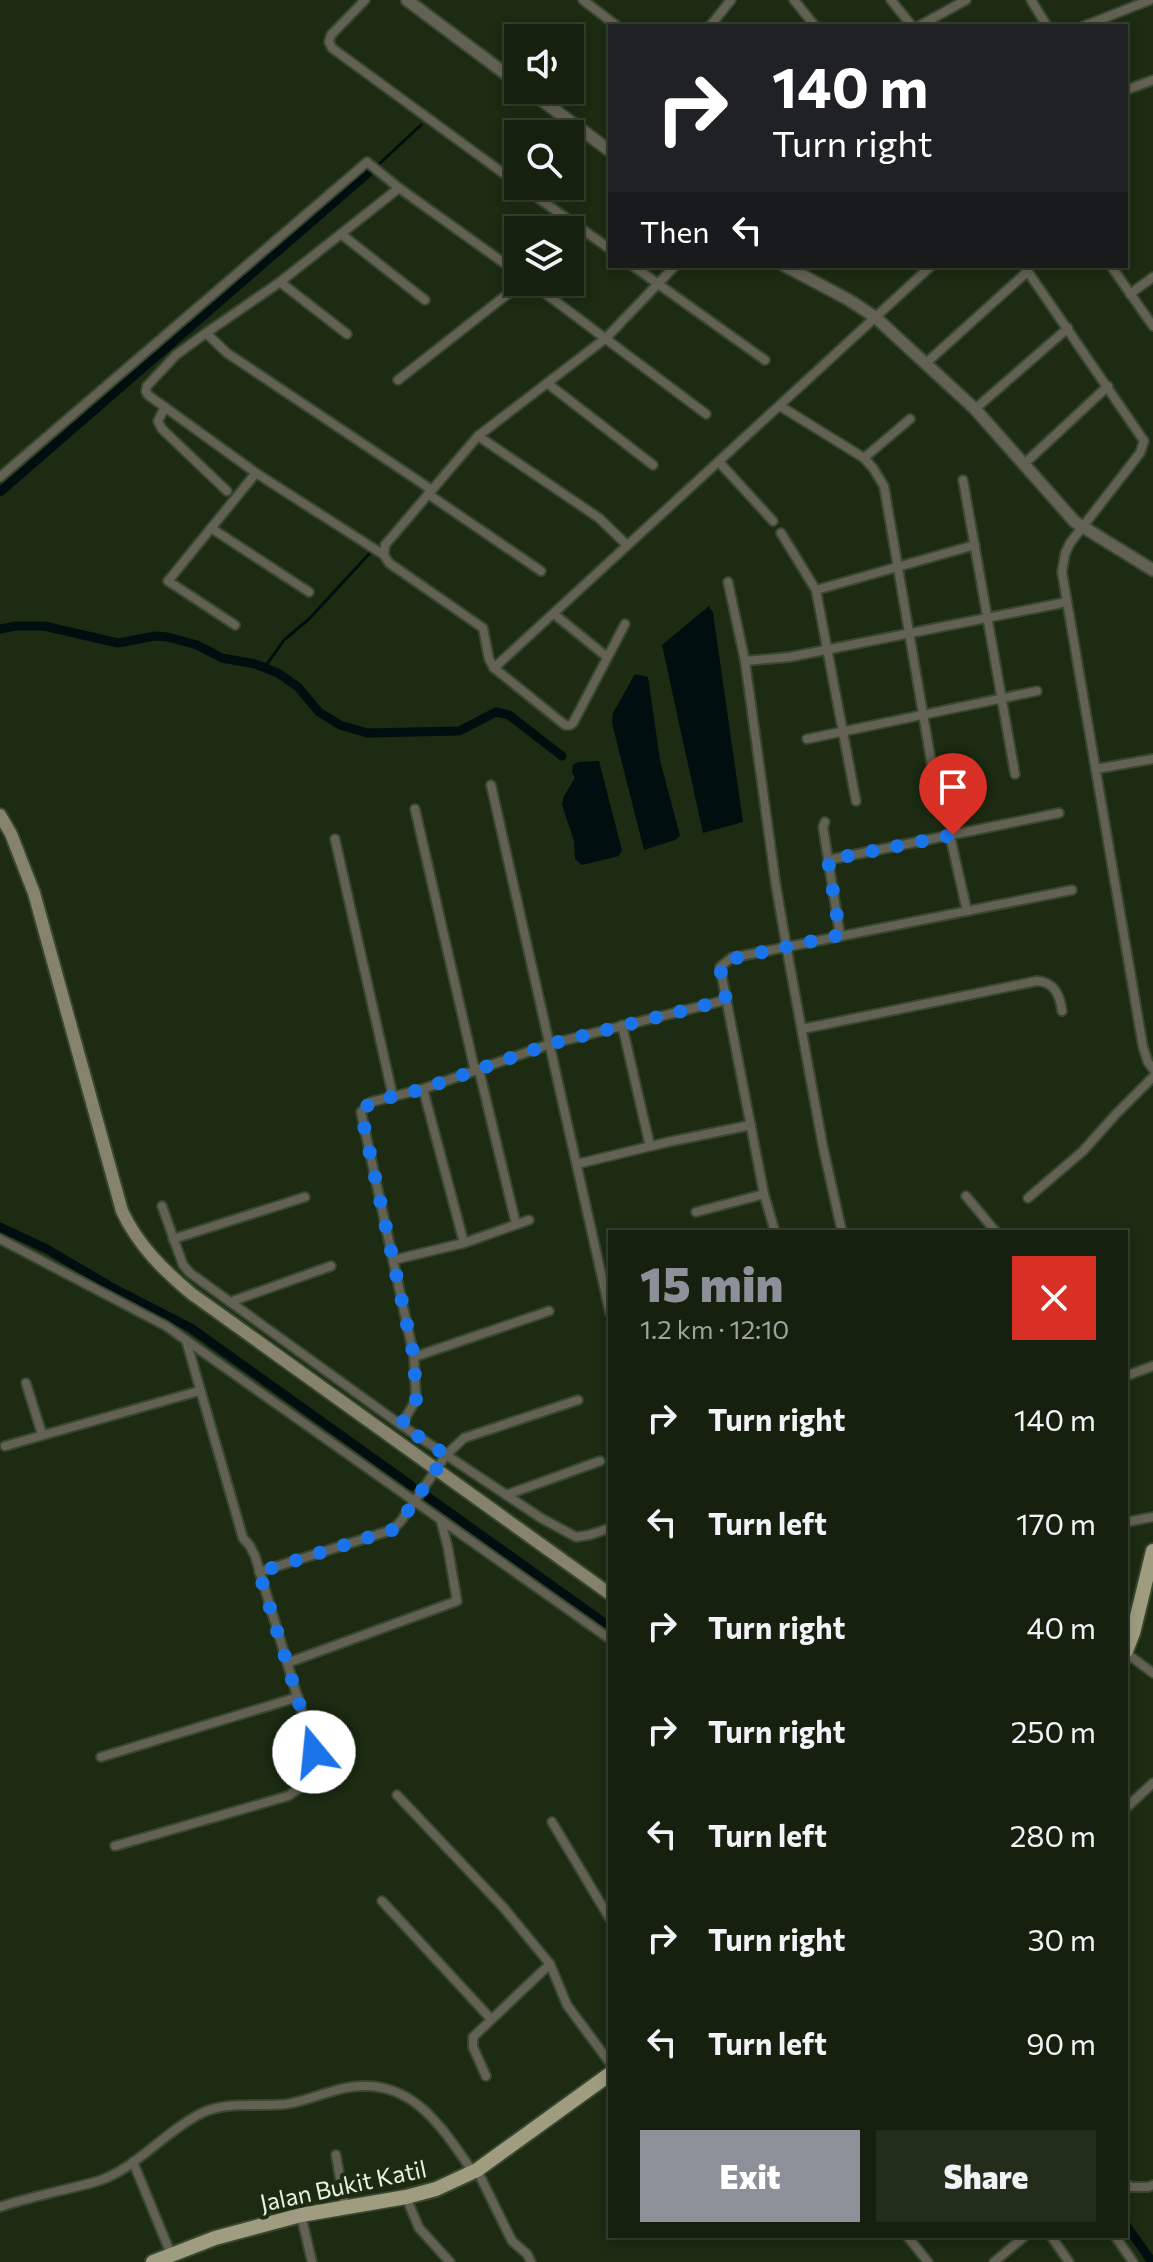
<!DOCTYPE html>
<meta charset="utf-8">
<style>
:root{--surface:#15200e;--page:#222d1c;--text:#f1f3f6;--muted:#9da39e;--line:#343e2e;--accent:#8c9099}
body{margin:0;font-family:Commissioner,sans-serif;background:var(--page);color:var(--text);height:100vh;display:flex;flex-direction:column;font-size:30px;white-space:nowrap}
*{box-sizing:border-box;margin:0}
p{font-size:26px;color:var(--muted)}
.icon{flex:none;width:44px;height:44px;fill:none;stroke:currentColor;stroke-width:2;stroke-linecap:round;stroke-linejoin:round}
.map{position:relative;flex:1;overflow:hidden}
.drawer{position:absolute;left:608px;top:1230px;width:520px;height:1008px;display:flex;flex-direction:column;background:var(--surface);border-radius:0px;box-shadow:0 4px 12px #0003,0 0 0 2px var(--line)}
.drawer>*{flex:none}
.hud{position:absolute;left:608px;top:24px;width:520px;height:244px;border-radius:0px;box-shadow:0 4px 12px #0003,0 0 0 2px var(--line);background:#202124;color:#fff;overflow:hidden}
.fabs{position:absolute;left:504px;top:24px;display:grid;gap:16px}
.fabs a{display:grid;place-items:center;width:80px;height:80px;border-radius:0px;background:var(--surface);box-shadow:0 4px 12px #0003,0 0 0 2px var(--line);font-size:40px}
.pin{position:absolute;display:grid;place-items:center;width:68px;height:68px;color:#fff;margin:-82px -34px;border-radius:50% 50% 50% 0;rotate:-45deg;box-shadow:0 0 8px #0007}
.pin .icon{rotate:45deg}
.me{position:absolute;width:88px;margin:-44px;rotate:343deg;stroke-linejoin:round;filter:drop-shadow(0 0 6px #0008)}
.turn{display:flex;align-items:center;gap:28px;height:168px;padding:0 32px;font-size:36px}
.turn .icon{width:104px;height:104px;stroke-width:2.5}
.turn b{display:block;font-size:56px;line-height:68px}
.then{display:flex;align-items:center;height:76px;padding:0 32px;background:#0003;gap:16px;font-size:30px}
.round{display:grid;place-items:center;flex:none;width:84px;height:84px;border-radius:0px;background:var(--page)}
.overview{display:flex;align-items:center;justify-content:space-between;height:136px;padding:0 32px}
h1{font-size:48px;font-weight:800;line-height:60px;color:var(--accent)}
.primary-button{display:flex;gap:16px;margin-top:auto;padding:16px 32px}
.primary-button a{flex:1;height:92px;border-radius:0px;background:var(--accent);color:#fff;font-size:32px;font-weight:800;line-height:92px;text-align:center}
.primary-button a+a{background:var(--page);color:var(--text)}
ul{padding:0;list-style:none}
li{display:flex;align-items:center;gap:24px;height:104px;padding:0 32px}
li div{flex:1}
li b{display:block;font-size:30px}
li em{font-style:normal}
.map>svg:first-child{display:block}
.water{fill:#010e10}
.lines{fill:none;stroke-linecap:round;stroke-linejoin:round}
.stream{stroke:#010e10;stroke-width:3}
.canal{stroke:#010e10;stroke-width:9}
.minor-casing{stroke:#38472f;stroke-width:12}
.tertiary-casing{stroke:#38472f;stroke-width:15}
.secondary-casing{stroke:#38472f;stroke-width:16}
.primary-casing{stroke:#38472f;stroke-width:18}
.minor{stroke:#636153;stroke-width:8}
.tertiary{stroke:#636153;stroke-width:11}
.secondary{stroke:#86826c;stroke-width:12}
.primary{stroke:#a09c7f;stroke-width:14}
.route{stroke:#1a73e8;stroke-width:14;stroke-dasharray:0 25.2}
.labels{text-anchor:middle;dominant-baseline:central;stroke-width:8;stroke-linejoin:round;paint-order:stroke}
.street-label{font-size:24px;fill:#e7f2e2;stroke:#1c2b12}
</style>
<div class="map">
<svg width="1153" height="2262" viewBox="0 0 1153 2262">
<rect width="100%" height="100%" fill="#1c2b12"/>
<g class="water">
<path d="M709,606L713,613L743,822L703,833L662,645Z"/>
<path d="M635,674L648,677L660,760L680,836L675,840L644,850L612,723L613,713Z"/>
<path d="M599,761L622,850L619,856L582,865L575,859L574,841L562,805L564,796L575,778L572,772L573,765L578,762Z"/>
</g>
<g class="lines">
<g class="stream">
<path d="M378,165L421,125"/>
<path d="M264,668L284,640L309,619L369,554"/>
</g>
<g class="canal">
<path d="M0,492L368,173"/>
<path d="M0,629L16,626H44L118,643L155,636L168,637L197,645L222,658L255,664L278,673L298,687L319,712L340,725L367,733L459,731L496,712L509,715L562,756"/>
<path d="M0,1227L47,1249L113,1288L191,1328L412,1486"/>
<path d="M421,1492L610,1627"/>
<path d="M1126,2225L1152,2262"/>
</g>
<g class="minor-casing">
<g id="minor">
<path d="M365,0L331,35L329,42L332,48L518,184"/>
<path d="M583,0L617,26"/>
<path d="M794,0L815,26"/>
<path d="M891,0L912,26"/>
<path d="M1031,0L1047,26"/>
<path d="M710,26L731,0"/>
<path d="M919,26L966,0"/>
<path d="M1084,26L1150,0"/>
<path d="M1126,90L1153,80"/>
<path d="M521,186L610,249"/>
<path d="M341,234L425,300"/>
<path d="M633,266L765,360"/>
<path d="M1024,266L1144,441L1140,453L1070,543L1065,554L1062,572L1143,1047L1148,1062L1153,1069"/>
<path d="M1111,266L1153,326"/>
<path d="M280,282L206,333L227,353L432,490"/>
<path d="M530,282L706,414"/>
<path d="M1130,294L1153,277"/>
<path d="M206,333L176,355L147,386L146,391L148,395L256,473L384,555L389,563L483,628L489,659L494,668L565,725H570L573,723L625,624"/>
<path d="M347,334L280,282L399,188"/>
<path d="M925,364L1028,271"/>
<path d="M398,380L523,282"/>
<path d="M547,383L653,465"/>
<path d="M780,406L864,458L873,468L884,486L936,790"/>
<path d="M165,407L158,421L162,429L227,491"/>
<path d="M975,409L1068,328"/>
<path d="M478,436L599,518L627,545"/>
<path d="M864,458L910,419"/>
<path d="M719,462L773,521"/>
<path d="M1023,465L1108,386"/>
<path d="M0,477L367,162L399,188L518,273"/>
<path d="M963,480L1015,774"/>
<path d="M428,494L541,571"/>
<path d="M211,528L309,592"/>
<path d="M781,533L816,590L856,801"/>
<path d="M384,555L385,545L478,436L606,338L675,266"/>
<path d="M728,582L745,661L776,886L789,961L823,1147L842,1232"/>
<path d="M816,590L975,545"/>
<path d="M554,614L607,657"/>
<path d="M235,625L168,581L256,473"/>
<path d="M745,661L790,657L1067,602"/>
<path d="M494,668L931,266"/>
<path d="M807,739L1037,691"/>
<path d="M1096,769L1153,759"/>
<path d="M491,785L610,1313"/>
<path d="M415,809L475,1071"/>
<path d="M825,822L823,827L840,935"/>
<path d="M950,836L967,911"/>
<path d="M335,839L393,1097"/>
<path d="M828,860L1059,813"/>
<path d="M622,1025L650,1146"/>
<path d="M802,1029L1037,981C1055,982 1060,996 1062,1011"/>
<path d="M479,1070L516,1224"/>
<path d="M423,1089L464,1243"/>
<path d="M577,1164L668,1142L751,1125"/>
<path d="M966,1196L996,1232"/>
<path d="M1028,1198L1083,1151L1116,1114L1153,1077"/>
<path d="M162,1206L183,1265L190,1273L401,1425L541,1518L576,1537L589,1535L610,1528"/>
<path d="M696,1212L764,1194"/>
<path d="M775,1232L764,1194L720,967L731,958L1072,890"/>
<path d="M0,1239L166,1326L610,1639"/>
<path d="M173,1239L305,1197"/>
<path d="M393,1260L464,1243L529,1220"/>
<path d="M230,1302L331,1266"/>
<path d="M414,1357L549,1311"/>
<path d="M1126,1376L1153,1366"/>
<path d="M26,1383L42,1434"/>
<path d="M401,1425L416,1400L414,1357L361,1112L371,1102L423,1089L550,1044L726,1000"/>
<path d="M5,1446L199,1391"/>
<path d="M506,1495L600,1461"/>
<path d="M1126,1522L1153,1517"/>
<path d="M259,1572L392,1530L401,1521L446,1455L464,1438L578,1400"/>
<path d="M1126,1653L1153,1673"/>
<path d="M287,1663L457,1601L448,1548L441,1521"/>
<path d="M101,1757L298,1697"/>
<path d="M397,1795L503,1907L550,1964L567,2005L610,2063"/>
<path d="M1126,1808L1153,1783"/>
<path d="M552,1822L610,1919"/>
<path d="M115,1846L288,1796L298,1789L314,1752L255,1556L250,1546L243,1538L186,1340"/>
<path d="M382,1901L491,2019"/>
<path d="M486,2076L473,2047V2037L550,1964"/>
<path d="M336,2155L345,2207"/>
<path d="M133,2162L171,2254"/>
<path d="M477,2170L512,2241L527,2254L531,2262"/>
<path d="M1126,2183L1130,2187H1148L1153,2185"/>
<path d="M406,2197L419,2228L450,2262"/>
<path d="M0,2207C23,2199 47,2194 71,2188C82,2185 95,2183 106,2178C141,2163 167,2130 202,2113C226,2101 259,2107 286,2104C308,2101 329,2090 351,2087C413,2078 442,2128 473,2172"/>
<path d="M301,2215L312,2262"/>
<path d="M907,2236L928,2262"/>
<path d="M1051,2236L1069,2262"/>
<path d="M1115,2236L1133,2262"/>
<path d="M994,2262L1025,2236"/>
</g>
</g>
<g class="tertiary-casing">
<g id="tertiary">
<path d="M407,0L518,83"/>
<path d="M528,90L610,151"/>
<path d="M785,266L849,300L875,317L975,409L1075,522L1153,570"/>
</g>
</g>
<g class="secondary-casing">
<path id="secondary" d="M0,815L11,834L34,893L122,1211C138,1245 163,1270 192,1294L610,1594"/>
</g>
<g class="primary-casing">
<g id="primary">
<path d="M1126,1651L1133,1633L1153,1551"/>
<path d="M153,2262L215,2238L301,2215L406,2197L436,2189L477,2170L610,2074"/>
</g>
</g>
<use href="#minor" class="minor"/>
<use href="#tertiary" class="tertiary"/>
<use href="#secondary" class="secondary"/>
<use href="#primary" class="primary"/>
</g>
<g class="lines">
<path class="route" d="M314,1752L259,1572L392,1530L401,1521L446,1455L401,1425L416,1400L414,1357L361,1112L371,1102L423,1089L550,1044L726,1000L720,967L727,960L840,935L828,860L953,835"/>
</g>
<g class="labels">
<g class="street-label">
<text transform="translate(343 2185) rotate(-12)">Jalan Bukit Katil</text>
</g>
</g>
</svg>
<div class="fabs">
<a><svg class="icon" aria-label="sound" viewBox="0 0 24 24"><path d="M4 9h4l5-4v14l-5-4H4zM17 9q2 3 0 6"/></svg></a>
<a><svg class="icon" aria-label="search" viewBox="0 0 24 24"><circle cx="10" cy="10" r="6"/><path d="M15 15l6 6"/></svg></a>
<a><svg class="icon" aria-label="layers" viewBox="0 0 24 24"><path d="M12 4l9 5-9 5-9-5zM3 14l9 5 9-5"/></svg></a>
</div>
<div class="pin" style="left:953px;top:835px;background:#d93025"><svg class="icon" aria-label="arrive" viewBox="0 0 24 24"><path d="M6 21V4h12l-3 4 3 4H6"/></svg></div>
<svg class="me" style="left:314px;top:1752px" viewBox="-20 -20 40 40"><circle r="19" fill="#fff"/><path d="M0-13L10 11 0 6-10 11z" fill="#1a73e8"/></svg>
<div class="hud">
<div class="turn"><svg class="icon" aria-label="right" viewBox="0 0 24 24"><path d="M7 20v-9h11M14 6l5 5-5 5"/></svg><div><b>140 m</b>Turn right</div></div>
<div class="then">Then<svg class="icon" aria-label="left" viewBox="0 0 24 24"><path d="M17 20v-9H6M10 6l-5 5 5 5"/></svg></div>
</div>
<section class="drawer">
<div class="overview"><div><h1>15 min</h1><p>1.2 km · 12:10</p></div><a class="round" style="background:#d93025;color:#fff"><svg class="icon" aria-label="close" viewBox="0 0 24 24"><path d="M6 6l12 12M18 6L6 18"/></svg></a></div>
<ul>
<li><svg class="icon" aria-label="right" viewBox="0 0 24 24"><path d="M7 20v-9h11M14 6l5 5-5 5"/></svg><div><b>Turn right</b></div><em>140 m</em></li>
<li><svg class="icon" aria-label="left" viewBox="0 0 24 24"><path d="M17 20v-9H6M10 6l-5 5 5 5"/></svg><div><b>Turn left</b></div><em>170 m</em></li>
<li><svg class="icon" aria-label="right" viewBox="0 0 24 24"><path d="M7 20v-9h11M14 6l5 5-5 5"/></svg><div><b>Turn right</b></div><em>40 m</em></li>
<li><svg class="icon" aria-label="right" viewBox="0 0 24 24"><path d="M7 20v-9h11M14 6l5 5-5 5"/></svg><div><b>Turn right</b></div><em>250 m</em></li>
<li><svg class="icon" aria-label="left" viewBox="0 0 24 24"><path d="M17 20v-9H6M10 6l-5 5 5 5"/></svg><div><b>Turn left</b></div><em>280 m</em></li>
<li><svg class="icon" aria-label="right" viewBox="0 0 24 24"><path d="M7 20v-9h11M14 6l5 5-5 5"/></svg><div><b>Turn right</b></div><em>30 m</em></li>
<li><svg class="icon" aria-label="left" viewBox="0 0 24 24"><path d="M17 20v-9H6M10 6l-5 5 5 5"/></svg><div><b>Turn left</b></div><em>90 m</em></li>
</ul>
<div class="primary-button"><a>Exit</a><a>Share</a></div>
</section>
</div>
